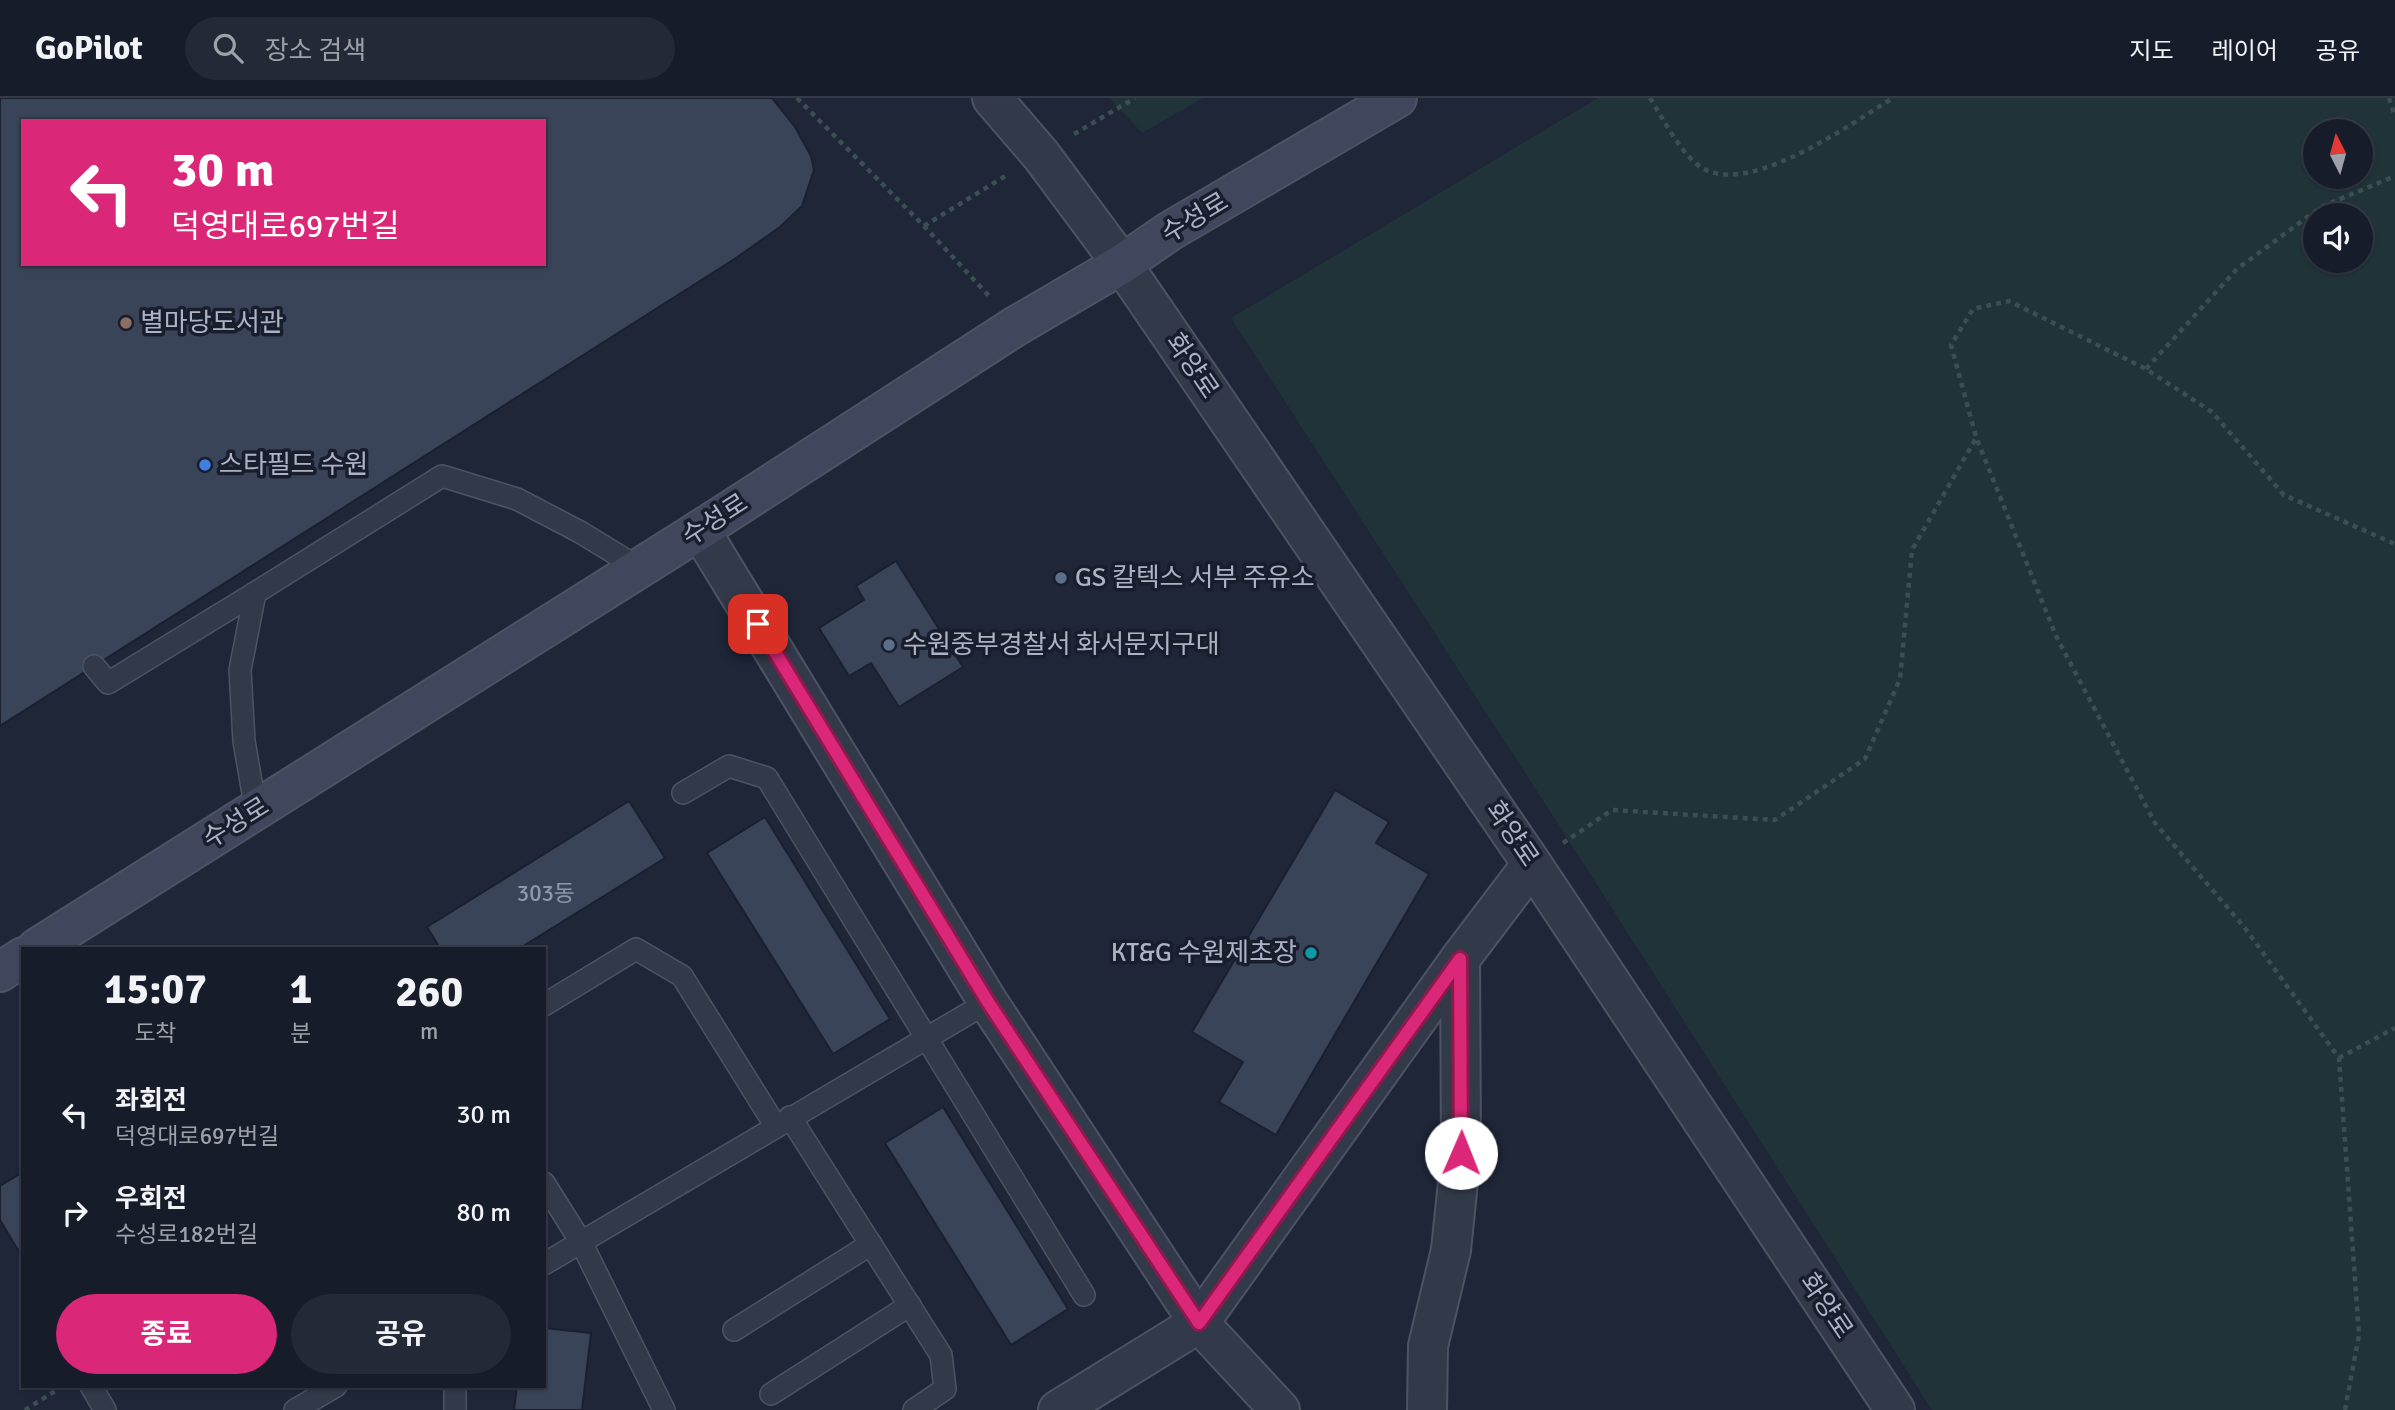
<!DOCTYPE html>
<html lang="ko">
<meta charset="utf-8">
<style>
:root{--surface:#161c2a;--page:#232936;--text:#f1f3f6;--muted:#9ea1a8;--line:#353a47;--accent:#db2777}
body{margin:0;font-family:Signika,"Noto Sans KR",sans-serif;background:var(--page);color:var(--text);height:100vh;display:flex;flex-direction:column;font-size:26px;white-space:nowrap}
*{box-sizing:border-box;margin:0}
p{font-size:23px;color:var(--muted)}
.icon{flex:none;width:38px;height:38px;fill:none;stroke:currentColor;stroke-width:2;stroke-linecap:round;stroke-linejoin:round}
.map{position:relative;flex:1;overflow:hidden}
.drawer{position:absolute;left:21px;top:849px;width:525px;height:441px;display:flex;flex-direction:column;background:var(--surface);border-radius:0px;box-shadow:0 2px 5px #0004,0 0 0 2px var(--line)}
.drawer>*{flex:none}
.banner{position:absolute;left:21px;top:21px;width:525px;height:147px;border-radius:0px;box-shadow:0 2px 5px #0004,0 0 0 2px var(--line);background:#db2777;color:#fff;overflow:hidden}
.needle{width:46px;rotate:354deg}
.buttons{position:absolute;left:2303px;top:21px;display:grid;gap:14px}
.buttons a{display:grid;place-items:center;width:70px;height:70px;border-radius:50%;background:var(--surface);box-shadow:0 2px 5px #0004,0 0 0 2px var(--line);font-size:35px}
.pin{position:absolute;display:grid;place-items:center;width:60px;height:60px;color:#fff;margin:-30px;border-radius:14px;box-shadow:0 4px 10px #0006}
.me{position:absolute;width:77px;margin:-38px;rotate:1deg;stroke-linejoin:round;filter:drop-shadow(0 0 5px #0008)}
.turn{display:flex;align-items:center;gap:24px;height:147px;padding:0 35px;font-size:32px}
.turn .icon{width:91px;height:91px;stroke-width:2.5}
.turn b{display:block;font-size:49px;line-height:60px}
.eta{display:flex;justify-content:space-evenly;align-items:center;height:119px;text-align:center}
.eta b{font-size:42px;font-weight:700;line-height:49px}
.primary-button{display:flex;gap:14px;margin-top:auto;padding:14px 35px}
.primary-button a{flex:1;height:80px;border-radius:42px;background:var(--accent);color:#fff;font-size:28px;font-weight:700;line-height:80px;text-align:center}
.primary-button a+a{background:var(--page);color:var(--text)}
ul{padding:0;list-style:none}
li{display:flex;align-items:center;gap:21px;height:98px;padding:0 35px}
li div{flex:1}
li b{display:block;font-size:26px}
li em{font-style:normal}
header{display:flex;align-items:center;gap:42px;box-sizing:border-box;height:98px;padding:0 35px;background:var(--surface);border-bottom:2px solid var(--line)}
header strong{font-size:33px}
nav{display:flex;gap:38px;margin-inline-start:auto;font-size:24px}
.search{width:490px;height:63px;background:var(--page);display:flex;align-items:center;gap:18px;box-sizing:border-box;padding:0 24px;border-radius:38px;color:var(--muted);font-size:26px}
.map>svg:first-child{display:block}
.green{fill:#203339;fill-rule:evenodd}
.building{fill:#3a4458;stroke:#1a202f;stroke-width:2;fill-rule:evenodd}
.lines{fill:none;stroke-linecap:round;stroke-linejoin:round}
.service-casing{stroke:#4c5363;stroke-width:24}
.minor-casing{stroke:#4c5363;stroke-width:42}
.tertiary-casing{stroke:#4c5363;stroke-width:42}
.secondary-casing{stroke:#4c5363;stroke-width:42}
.path{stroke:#3b4f53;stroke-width:4.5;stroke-dasharray:5 5;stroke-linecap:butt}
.service{stroke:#323948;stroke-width:21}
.minor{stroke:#323948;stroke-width:38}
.tertiary{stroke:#323948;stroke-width:38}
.secondary{stroke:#40475c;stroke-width:38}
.route-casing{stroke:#8e194d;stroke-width:18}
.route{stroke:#db2777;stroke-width:12}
.education-dot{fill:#8d6e63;stroke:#181e2c;stroke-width:2.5}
.shop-dot{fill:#3f7fe0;stroke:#181e2c;stroke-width:2.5}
.service-dot{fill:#5c6f8a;stroke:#181e2c;stroke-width:2.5}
.culture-dot{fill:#0f9aa8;stroke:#181e2c;stroke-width:2.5}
.labels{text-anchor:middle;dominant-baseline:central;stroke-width:7;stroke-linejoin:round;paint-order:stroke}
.number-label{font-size:23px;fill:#9097aa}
.street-label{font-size:26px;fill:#acb3c5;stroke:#181e2c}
.poi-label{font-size:26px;fill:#acb3c5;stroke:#181e2c;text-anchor:start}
</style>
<header>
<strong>GoPilot</strong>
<div class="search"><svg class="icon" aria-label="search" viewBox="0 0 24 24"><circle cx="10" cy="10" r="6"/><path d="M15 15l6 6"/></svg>장소 검색</div>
<nav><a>지도</a><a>레이어</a><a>공유</a></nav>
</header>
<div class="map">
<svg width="2395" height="1312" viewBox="0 0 2395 1312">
<rect width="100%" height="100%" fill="#1e2638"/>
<g class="green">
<path d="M1110,0H1203L1142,35Z"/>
<path d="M1598,0H2395V1312H1932L1562,732L1231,220ZM2315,33H2361V79H2315ZM2315,117H2361V163H2315Z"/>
</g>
<g class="building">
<path d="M0,0H772L795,29L811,58L814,72L802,108L780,129L736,160L0,628ZM23,23H544V166H23Z"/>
<path d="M896,463L963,569L899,609L871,565L849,578L819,530L864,502L856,488Z"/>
<path d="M1335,692L1389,724L1376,745L1429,776L1276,1037L1219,1004L1243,964L1192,934Z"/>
<path d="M629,703L665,760L520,850H440L427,829Z"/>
<path d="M765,719L890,921L833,956L707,755Z"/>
<path d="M943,1009L1068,1211L1011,1247L885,1045Z"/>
<path d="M23,1074V1149L18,1152L0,1122V1088Z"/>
<path d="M544,1230L591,1235L582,1312H514L517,1288H544Z"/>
</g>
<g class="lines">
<g class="service-casing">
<g id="service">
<path d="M94,568L108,585L255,495"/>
<path d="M683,695L729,668L767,680L1084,1197"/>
<path d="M256,713L244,643L240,572L255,495L442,378L517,401L580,434L639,470"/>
<path d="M544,907L636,851L682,878L775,1027"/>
<path d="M790,1019L941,1257L945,1291L914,1312"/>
<path d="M544,1085L581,1144L664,1312"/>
<path d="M544,1166L988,904"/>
<path d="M734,1232L871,1146"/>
<path d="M91,1288L105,1312"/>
<path d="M455,1288V1312"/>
<path d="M771,1296L910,1207"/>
<path d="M295,1312L336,1288"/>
</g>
</g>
<g class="minor-casing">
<g id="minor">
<path d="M992,0L1041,57L1122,166"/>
<path d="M700,432L988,904L1199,1225L1280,1312"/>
<path d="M1058,1312L1199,1225L1460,861L1532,766"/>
<path d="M1427,1312L1428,1248L1451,1152L1461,1055L1460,861"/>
</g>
</g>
<g class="tertiary-casing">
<path id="tertiary" d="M1122,166L1532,766L1895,1312"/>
</g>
<g class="secondary-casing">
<g id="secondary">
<path d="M37,850L700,432L1016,228L1122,166L1170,133L1397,0"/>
<path d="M0,874L23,859"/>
</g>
</g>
<g class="path">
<path d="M797,0L924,128L990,199"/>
<path d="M1650,0C1664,22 1683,61 1706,72C1755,95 1852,25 1893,0"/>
<path d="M2389,0L2395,19"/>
<path d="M1074,36L1135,0"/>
<path d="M924,128L1007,77"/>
<path d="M2146,271L2237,171L2321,109L2395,78"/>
<path d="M1563,745L1612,712L1775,722L1865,661L1900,581L1912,452L1976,340"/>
<path d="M2339,960L2395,930"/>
<path d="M25,1312L63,1288"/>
<path d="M2345,1312L2359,1237L2339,960L2245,830L2155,725L2056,538L1976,339L1951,247L1973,211L2009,203L2146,271L2212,314L2284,397L2395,446"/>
</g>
<use href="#service" class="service"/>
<use href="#minor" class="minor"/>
<use href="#tertiary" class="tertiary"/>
<use href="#secondary" class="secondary"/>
</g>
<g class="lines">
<g class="route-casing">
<path id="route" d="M758,526L988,904L1199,1225L1460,861L1461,1055"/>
</g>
<use href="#route" class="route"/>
</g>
<circle class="education-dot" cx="126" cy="225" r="7"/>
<circle class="shop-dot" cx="205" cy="367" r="7"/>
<g class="service-dot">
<circle cx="1061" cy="480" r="7"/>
<circle cx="889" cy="547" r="7"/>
</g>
<circle class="culture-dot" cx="1311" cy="855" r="7"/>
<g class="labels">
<g class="number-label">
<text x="546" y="795">303동</text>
</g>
<g class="street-label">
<text transform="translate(1195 120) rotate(-31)">수성로</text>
<text transform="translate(1192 268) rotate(56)">화양로</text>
<text transform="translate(715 422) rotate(-33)">수성로</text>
<text transform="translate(236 725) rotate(-32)">수성로</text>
<text transform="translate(1512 736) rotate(56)">화양로</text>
<text transform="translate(1826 1208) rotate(56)">화양로</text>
</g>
<g class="poi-label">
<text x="140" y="225">별마당도서관</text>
<text x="219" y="367">스타필드 수원</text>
<text x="1075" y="480">GS 칼텍스 서부 주유소</text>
<text x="903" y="547">수원중부경찰서 화서문지구대</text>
<text x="1297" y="855" text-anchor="end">KT&amp;G 수원제초장</text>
</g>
</g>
</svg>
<div class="buttons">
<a><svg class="needle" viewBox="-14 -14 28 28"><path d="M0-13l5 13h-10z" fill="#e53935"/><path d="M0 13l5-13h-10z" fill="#9ea1a8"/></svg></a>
<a><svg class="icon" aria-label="sound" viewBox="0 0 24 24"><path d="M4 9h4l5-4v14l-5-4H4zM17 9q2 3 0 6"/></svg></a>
</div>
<div class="pin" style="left:758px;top:526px;background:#d93025"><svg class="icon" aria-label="arrive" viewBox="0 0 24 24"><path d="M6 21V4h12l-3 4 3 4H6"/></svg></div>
<svg class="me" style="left:1461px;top:1055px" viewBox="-20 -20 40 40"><circle r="19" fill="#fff"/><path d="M0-13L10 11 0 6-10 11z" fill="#db2777"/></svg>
<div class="banner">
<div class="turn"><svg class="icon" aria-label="left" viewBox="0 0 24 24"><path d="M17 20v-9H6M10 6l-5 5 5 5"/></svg><div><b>30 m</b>덕영대로697번길</div></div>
</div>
<section class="drawer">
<div class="eta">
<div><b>15:07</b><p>도착</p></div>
<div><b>1</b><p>분</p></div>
<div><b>260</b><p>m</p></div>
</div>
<ul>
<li><svg class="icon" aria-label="left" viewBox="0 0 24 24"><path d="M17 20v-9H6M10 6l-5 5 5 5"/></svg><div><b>좌회전</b><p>덕영대로697번길</p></div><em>30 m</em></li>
<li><svg class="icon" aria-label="right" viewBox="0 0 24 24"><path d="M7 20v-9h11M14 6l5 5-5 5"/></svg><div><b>우회전</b><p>수성로182번길</p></div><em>80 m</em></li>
</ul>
<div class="primary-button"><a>종료</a><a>공유</a></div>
</section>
</div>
